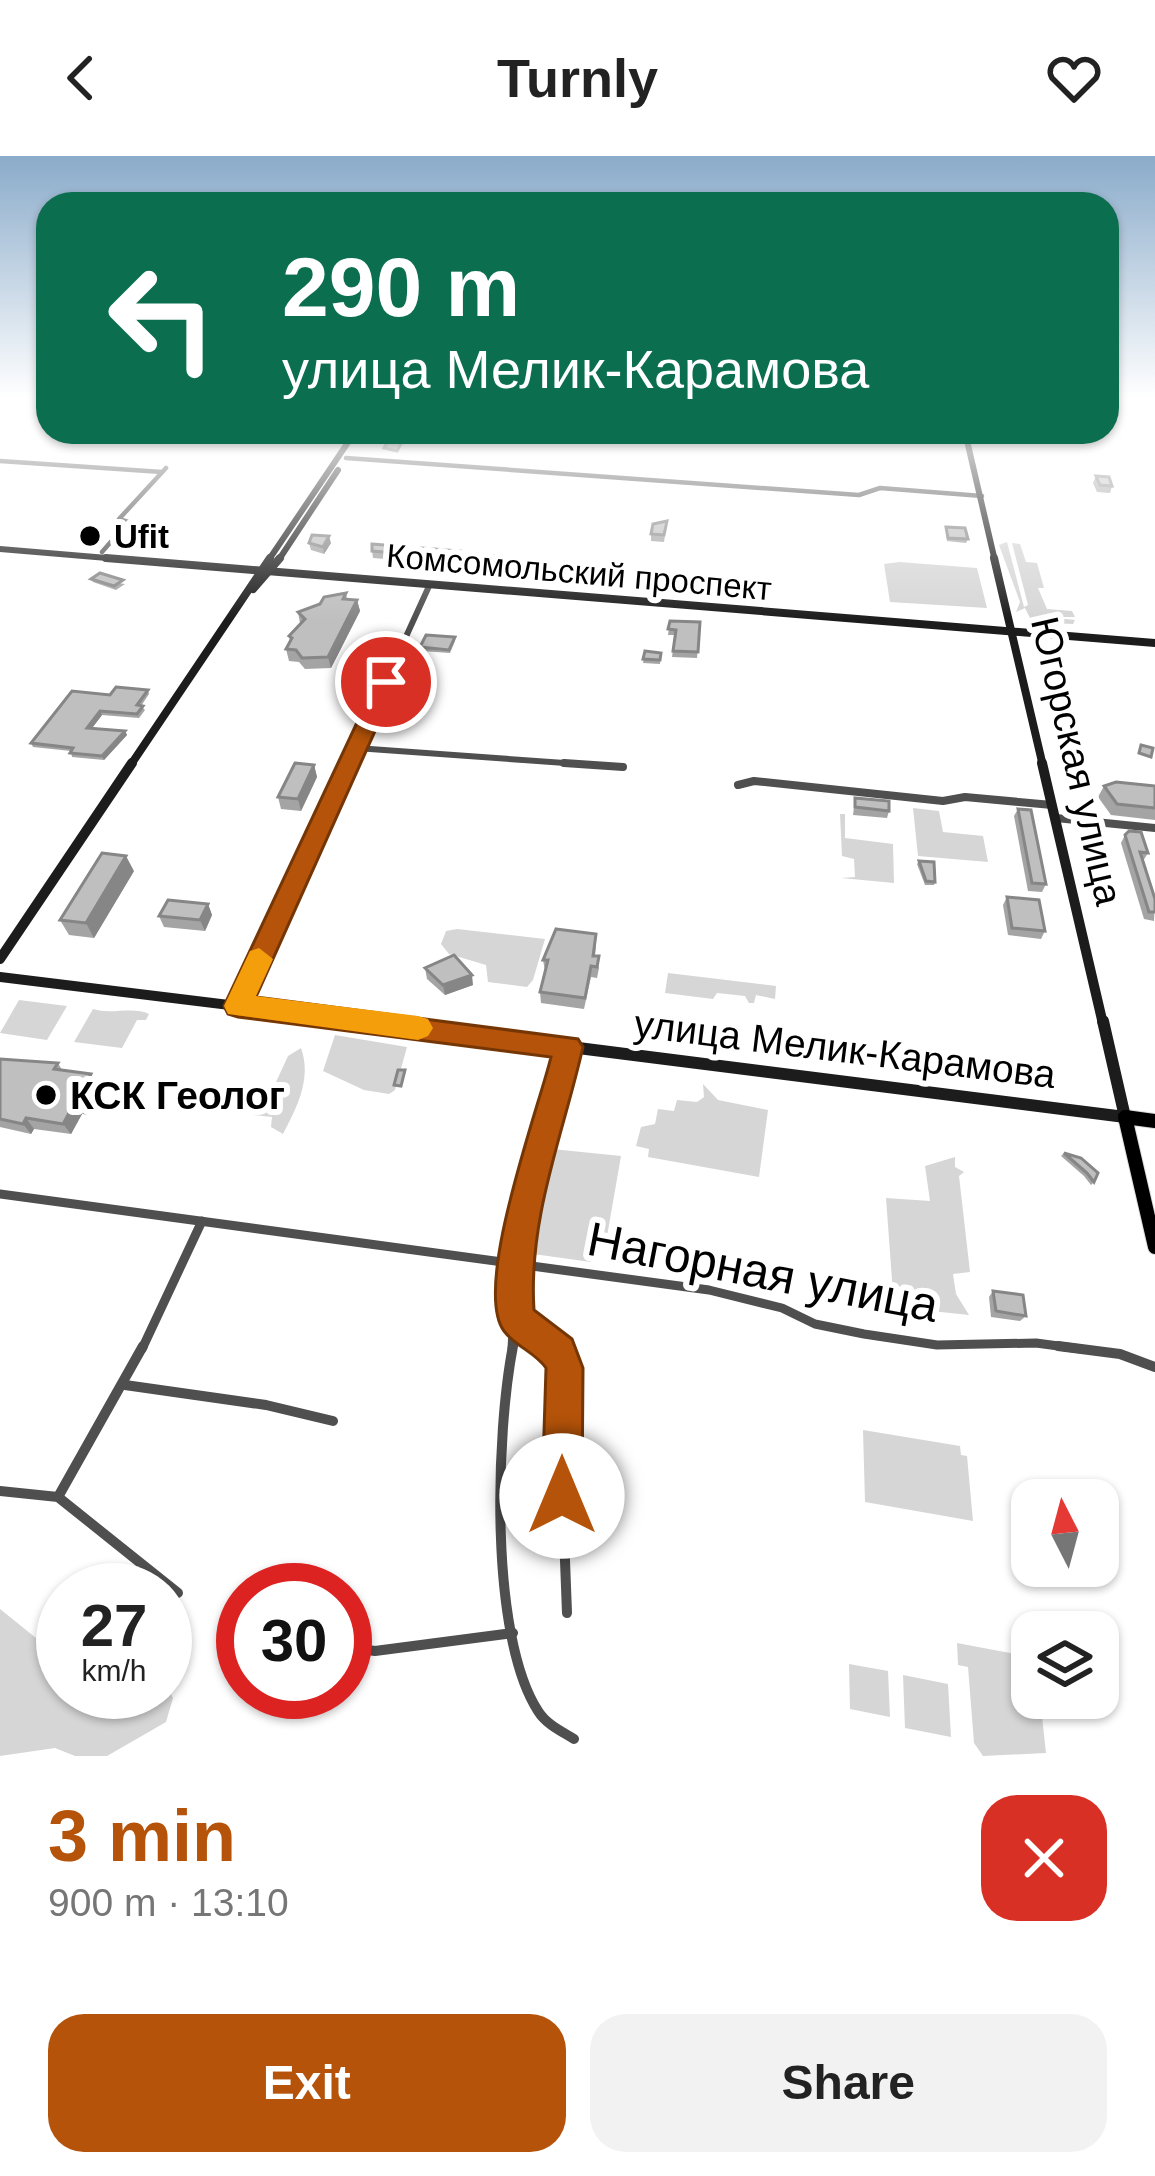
<!DOCTYPE html>
<meta charset="utf-8">
<style>
:root{--surface:#fff;--page:#f2f2f2;--text:#222;--muted:#767676;--accent:#b45309}
body{margin:0;font-family:Arial,sans-serif;background:var(--page);color:var(--text);height:100vh;display:flex;flex-direction:column;font-size:45px;white-space:nowrap}
*{box-sizing:border-box;margin:0}
p{font-size:39px;color:var(--muted)}
.icon{flex:none;width:66px;height:66px;fill:none;stroke:currentColor;stroke-width:2;stroke-linecap:round;stroke-linejoin:round}
.map{position:relative;height:1600px;overflow:hidden}
.panel{display:flex;flex-direction:column;background:var(--surface);flex:1}
.panel>*{flex:none}
.guide{position:absolute;left:36px;top:36px;width:1083px;height:252px;border-radius:36px;box-shadow:0 3px 9px #0004;background:#0b6e4f;color:#fff;overflow:hidden}
.needle{width:78px;rotate:354deg}
.fabs{position:absolute;left:1011px;top:1323px;display:grid;gap:24px}
.fabs a{display:grid;place-items:center;width:108px;height:108px;border-radius:24px;background:var(--surface);box-shadow:0 3px 9px #0004;font-size:60px}
.speed{position:absolute;left:36px;top:1407px;display:flex;gap:24px;font-size:60px;font-weight:700;text-align:center}
.speed>*{display:grid;place-content:center;width:156px;height:156px;border-radius:50%;background:var(--surface);box-shadow:0 3px 9px #0004;line-height:1}
.speed small{font-size:30px;font-weight:400}
.speed .limit{border:18px solid #d22;background:#fff;color:#111}
.pin{position:absolute;display:grid;place-items:center;width:102px;height:102px;color:#fff;margin:-51px;border:6px solid #fff;border-radius:50%;box-shadow:0 3px 12px #0007}
.me{position:absolute;width:132px;margin:-66px;rotate:0deg;stroke-linejoin:round;filter:drop-shadow(0 0 9px #0008)}
.turn{display:flex;align-items:center;gap:42px;height:252px;padding:0 48px;font-size:54px}
.turn .icon{width:156px;height:156px;stroke-width:2.5}
.turn b{display:block;font-size:84px;line-height:102px}
.round{display:grid;place-items:center;flex:none;width:126px;height:126px;border-radius:36px;background:var(--page)}
.summary{display:flex;align-items:center;justify-content:space-between;height:204px;padding:0 48px}
h1{font-size:72px;font-weight:700;line-height:90px;color:var(--accent)}
.button{display:flex;gap:24px;margin-top:auto;padding:24px 48px}
.button a{flex:1;height:138px;border-radius:36px;background:var(--accent);color:#fff;font-size:48px;font-weight:700;line-height:138px;text-align:center}
.button a+a{background:var(--page);color:var(--text)}
header{display:flex;justify-content:space-between;align-items:center;height:156px;padding:0 48px;background:var(--surface);font-size:54px;font-weight:700}
.map>svg:first-child{display:block}
.green{fill:#d6d6d6}
.lines{fill:none;stroke-linecap:round;stroke-linejoin:round}
.primary-casing{stroke:#dbdbdb;stroke-width:16}
.street-far4{stroke:#4f4f4f;stroke-width:4.5}
.street-far3{stroke:#4f4f4f;stroke-width:6}
.street-far2{stroke:#4f4f4f;stroke-width:8}
.street-far1{stroke:#4f4f4f;stroke-width:9}
.street{stroke:#4f4f4f;stroke-width:10}
.secondary-far3{stroke:#1c1c1c;stroke-width:6}
.secondary-far2{stroke:#1c1c1c;stroke-width:8}
.secondary-far1{stroke:#1c1c1c;stroke-width:10}
.secondary{stroke:#1c1c1c;stroke-width:12}
.primary{stroke:#000;stroke-width:14}
.wall{fill:#a4a4a4}
.shaded-wall{fill:#868686}
.building{fill:#bfbfbf;stroke:#868686;stroke-width:3}
.route{fill:#b45309;stroke:#753606;stroke-width:3}
.slow{fill:#f59e0b}
.poi-dot{fill:#000;stroke:#fff;stroke-width:4.5}
.labels{text-anchor:middle;dominant-baseline:central;stroke-width:12;stroke-linejoin:round;paint-order:stroke}
.far-poi-label{font-size:33px;font-weight:bold;fill:#000;stroke:#fff;text-anchor:start}
.far-street-label{font-size:33px;fill:#000;stroke:#fff}
.street-label{font-size:39px;fill:#000;stroke:#fff}
.poi-label{font-size:39px;font-weight:bold;fill:#000;stroke:#fff;text-anchor:start}
.near-street-label{font-size:48px;fill:#000;stroke:#fff}
</style>
<header><svg class="icon" aria-label="back" viewBox="0 0 24 24"><path d="M15 5l-7 7 7 7"/></svg>Turnly<svg class="icon" aria-label="heart" viewBox="0 0 24 24"><path d="M12 20l-8-8c-3-5 5-10 8-4 3-6 11-1 8 4z"/></svg></header>
<div class="map">
<svg width="1155" height="1600" viewBox="0 0 1155 1600">
<rect width="100%" height="100%" fill="#fff"/>
<g class="green">
<path d="M1007,386L1024,451L1028,449L1012,387L1020,388L1026,406L1037,407L1044,432H1038L1047,453L1072,455L1075,461H1045L1075,464L1073,468L1032,466L1025,452L1016,456L1020,446L999,389Z"/>
<path d="M899,406L977,412L987,452L890,446L884,408Z"/>
<path d="M913,652L939,655L943,676L983,680L988,706L918,700Z"/>
<path d="M840,658H845V682L893,688L894,727L841,722L855,721L854,703L842,700Z"/>
<path d="M457,773L545,783L533,824L527,831L488,826L486,809L449,798L441,788L446,775Z"/>
<path d="M668,817L776,830L775,843L756,839L754,847H749L745,840L717,837L713,843L665,837Z"/>
<path d="M19,844L67,850L47,884L0,877Z"/>
<path d="M93,853C110,859 134,850 149,858L146,864H137L122,892L74,886Z"/>
<path d="M335,879L407,891L395,934L389,938L364,934L323,915Z"/>
<path d="M301,892C312,923 297,951 283,978L271,971L272,961L254,959L252,950L262,930L270,939L288,900Z"/>
<path d="M703,928L718,944L768,954L759,1021L648,1001L649,993L636,990L641,971L655,968L658,953L674,955L677,944L697,946L704,941Z"/>
<path d="M552,993L621,1000L606,1086L595,1085L591,1106L526,1097Z"/>
<path d="M955,1001V1011L964,1016L959,1020L970,1116L953,1118L956,1138L969,1159L894,1151L886,1042L930,1045L925,1010Z"/>
<path d="M863,1274L960,1290L961,1299L967,1300L973,1365L865,1346Z"/>
<path d="M0,1453L36,1482L63,1478V1536H165V1527L173,1542L166,1566L107,1600H75L55,1592L0,1600Z"/>
<path d="M957,1487L1032,1501V1542H1040L1046,1597L983,1600L974,1587L968,1511L958,1509Z"/>
<path d="M849,1508L888,1515L890,1561L850,1553Z"/>
<path d="M903,1519L948,1528L951,1581L905,1572Z"/>
</g>
<g class="lines">
<g class="primary-casing">
<path id="primary" d="M1155,965L1125,961L1155,1091"/>
</g>
<g class="street-far4">
<path d="M1107,244L1116,240"/>
<path d="M346,302L859,339L880,332L982,340"/>
<path d="M0,305L162,316"/>
<path d="M102,396L128,366L119,363L166,312"/>
</g>
<g class="street-far3">
<path d="M356,592L607,610"/>
<path d="M347,610L430,428"/>
</g>
<g class="street-far2">
<path d="M564,607L623,611"/>
<path d="M738,629L754,625L943,645L965,641L1052,649"/>
<path d="M1056,662L1155,672"/>
<path d="M238,850L349,607"/>
</g>
<g class="street-far1">
<path d="M0,1038L709,1134L782,1152L815,1168L864,1178L937,1189L1036,1187L1081,1193"/>
<path d="M517,1163L555,1193"/>
<path d="M142,1193L202,1065"/>
<path d="M512,1193L518,1077L568,891"/>
</g>
<g class="street">
<path d="M513,1190C496,1277 489,1479 538,1555C546,1568 561,1575 574,1583"/>
<path d="M551,1190L565,1212L561,1299L567,1457"/>
<path d="M1058,1190L1120,1198L1155,1211"/>
<path d="M125,1229L266,1249L333,1265"/>
<path d="M0,1335L58,1341L178,1437"/>
<path d="M58,1341L143,1190"/>
<path d="M345,1491L375,1495L513,1477"/>
</g>
<g class="secondary-far3">
<path d="M965,276L995,405"/>
<path d="M0,393L143,405"/>
<path d="M268,405L355,276"/>
<path d="M278,405L338,314"/>
</g>
<g class="secondary-far2">
<path d="M106,402L1155,487"/>
<path d="M994,402L1043,610"/>
<path d="M253,433L280,402"/>
<path d="M130,610L270,402"/>
</g>
<g class="secondary-far1">
<path d="M1042,607L1103,868"/>
<path d="M0,803L132,607"/>
<path d="M0,821L386,868"/>
</g>
<g class="secondary">
<path d="M361,865L402,870"/>
<path d="M396,869L1125,961L1103,865"/>
</g>
<use href="#primary" class="primary"/>
</g>
<g class="wall">
<path d="M1096,320L1112,330L1110,337L1097,336L1093,327Z"/>
<path d="M667,365L664,386L651,385V378Z"/>
<path d="M946,371L968,383L966,387L947,385Z"/>
<path d="M309,387H331L324,398L311,394Z"/>
<path d="M372,395H460L461,402L457,409L373,402Z"/>
<path d="M502,400L499,412L479,410V406Z"/>
<path d="M91,423L125,428L116,434L93,426Z"/>
<path d="M346,437L347,443L357,444L360,455L331,512L305,513L299,506L289,505L286,493L290,486L289,480L300,467L298,456Z"/>
<path d="M670,465L700,466L697,502L672,501L675,479H668Z"/>
<path d="M455,485L450,497L421,495L420,491Z"/>
<path d="M645,495L661,497L660,508L643,507Z"/>
<path d="M148,534L149,538L141,550L145,554L139,562L102,559L92,572L125,575L127,579L104,604L72,601L71,595L33,591L31,587L110,539Z"/>
<path d="M314,609L317,621L301,655L281,653L278,641Z"/>
<path d="M1104,630H1155V664L1111,659L1098,641Z"/>
<path d="M855,642L889,655L887,662L853,659Z"/>
<path d="M1018,653L1046,728L1042,736L1028,735L1014,660Z"/>
<path d="M1125,679L1148,697L1143,705L1155,743L1154,765L1144,763L1121,687Z"/>
<path d="M1086,692L1102,707L1100,711L1082,706Z"/>
<path d="M919,705L935,726L934,729H925L917,708Z"/>
<path d="M134,715L94,782L69,779L60,764Z"/>
<path d="M1007,741L1045,775L1041,783L1008,779L1003,749Z"/>
<path d="M208,748L212,759L205,775L164,771L159,760Z"/>
<path d="M596,790L595,800L599,812L597,822L591,821L584,853L541,847L540,836L545,815L543,804Z"/>
<path d="M425,812L473,829L445,839L427,823Z"/>
<path d="M0,903L58,907L62,914L91,918L98,929L89,944L94,951L89,959L82,958L71,978L34,973L31,978L0,971Z"/>
<path d="M1064,997L1081,1002L1094,1026L1091,1029L1084,1020L1061,1000Z"/>
<path d="M993,1135L1026,1160L1020,1165L991,1161L989,1141Z"/>
</g>
<g class="shaded-wall">
<path d="M329,380L331,387L324,398L323,391Z"/>
<path d="M357,444L360,455L331,512L328,501Z"/>
<path d="M100,555L102,559L89,576L87,572Z"/>
<path d="M125,575L127,579L104,604L102,600Z"/>
<path d="M314,609L317,621L301,655L298,643Z"/>
<path d="M126,700L134,715L94,782L86,767Z"/>
<path d="M208,748L212,759L205,775L200,764Z"/>
<path d="M472,819L473,829L445,839L443,829Z"/>
<path d="M91,918L98,929L89,944L94,951L89,959L81,949L79,939Z"/>
<path d="M74,948L82,958L71,978L63,968Z"/>
<path d="M26,962L34,973L31,978L23,968Z"/>
</g>
<g class="building">
<path d="M406,279L397,295L384,292L391,280Z"/>
<path d="M1096,320L1109,321L1112,330L1100,329Z"/>
<path d="M667,365L664,379L651,378L653,368Z"/>
<path d="M946,371L965,372L968,383L948,382Z"/>
<path d="M312,379L329,380L323,391L309,387Z"/>
<path d="M372,388L460,395L457,402L446,401L372,395Z"/>
<path d="M482,399L502,400L498,409L479,406Z"/>
<path d="M100,417L123,424L114,430L91,423Z"/>
<path d="M346,437L343,443L357,444L328,501L302,502L296,494L286,493L292,482L289,480L305,463L298,456L320,448L324,441Z"/>
<path d="M670,465L700,466L698,496L673,495L676,474L668,473Z"/>
<path d="M426,479L455,481L449,494L420,491Z"/>
<path d="M645,495L661,497L660,504L643,503Z"/>
<path d="M116,531L148,534L137,549L143,550L137,558L100,555L87,572L125,575L102,600L70,597L73,592L31,587L72,535L110,539Z"/>
<path d="M1141,589L1153,592L1151,601L1139,597Z"/>
<path d="M295,607L314,609L298,643L278,641Z"/>
<path d="M1116,626L1155,630V652L1117,648L1104,630Z"/>
<path d="M855,642L889,645V655L855,651Z"/>
<path d="M1018,653L1031,654L1046,728L1032,727Z"/>
<path d="M1129,675L1141,676L1148,697L1140,696L1155,743V756H1149L1125,679Z"/>
<path d="M1086,692L1103,697L1102,707L1085,702Z"/>
<path d="M102,697L126,700L86,767L60,764Z"/>
<path d="M919,705L934,706L935,726L926,725Z"/>
<path d="M1007,741L1039,744L1045,775L1012,772Z"/>
<path d="M168,744L208,748L200,764L159,760Z"/>
<path d="M556,773L596,778L593,800H599L597,811L591,810L585,842L540,836L548,804H543Z"/>
<path d="M454,799L472,819L443,829L425,812Z"/>
<path d="M0,903L58,907L54,913L91,918L79,939L86,940L81,949L74,948L63,968L26,962L23,968L0,963Z"/>
<path d="M398,914H405L401,930L394,929Z"/>
<path d="M1064,997L1081,1002L1098,1017L1094,1026L1087,1017Z"/>
<path d="M993,1135L1023,1139L1026,1160L996,1155Z"/>
</g>
<linearGradient id="sky" x2="0" y2="1"><stop stop-color="#8aabca"/><stop offset="0.52" stop-color="#fff"/><stop offset="1" stop-color="#fff" stop-opacity="0"/></linearGradient>
<rect width="1155" height="464" fill="url(#sky)"/>
<path class="route" d="M386,520L397,526L256,841L578,883L583,891C563,979 528,1062 534,1154L572,1183L583,1212L582,1340L576,1354L562,1360L548,1354L542,1340L546,1212C536,1197 515,1190 504,1175C472,1132 538,954 551,901L238,861L228,858L224,850L376,526Z"/>
<path class="slow" d="M259,792L273,803L256,840L418,860L428,863L433,872L428,880L418,884L228,858L224,850L250,795Z"/>
<g class="poi-dot">
<circle cx="90" cy="380" r="12"/>
<circle cx="46" cy="939" r="12"/>
</g>
<g class="labels">
<g class="far-poi-label">
<text x="114" y="380">Ufit</text>
</g>
<g class="far-street-label">
<text transform="translate(579 416) rotate(5)">Комсомольский проспект</text>
</g>
<g class="street-label">
<text transform="translate(1077 605) rotate(77)">Югорская улица</text>
<text transform="translate(845 893) rotate(7)">улица Мелик-Карамова</text>
</g>
<g class="poi-label">
<text x="70" y="939">КСК Геолог</text>
</g>
<g class="near-street-label">
<text transform="translate(763 1116) rotate(11)">Нагорная улица</text>
</g>
</g>
</svg>
<div class="fabs">
<a><svg class="needle" viewBox="-14 -14 28 28"><path d="M0-13l5 13h-10z" fill="#e53935"/><path d="M0 13l5-13h-10z" fill="#767676"/></svg></a>
<a><svg class="icon" aria-label="layers" viewBox="0 0 24 24"><path d="M12 4l9 5-9 5-9-5zM3 14l9 5 9-5"/></svg></a>
</div>
<div class="speed"><div>27<small>km/h</small></div><div class="limit">30</div></div>
<div class="pin" style="left:386px;top:526px;background:#d93025"><svg class="icon" aria-label="arrive" viewBox="0 0 24 24"><path d="M6 21V4h12l-3 4 3 4H6"/></svg></div>
<svg class="me" style="left:562px;top:1340px" viewBox="-20 -20 40 40"><circle r="19" fill="#fff"/><path d="M0-13L10 11 0 6-10 11z" fill="#b45309"/></svg>
<div class="guide">
<div class="turn"><svg class="icon" aria-label="left" viewBox="0 0 24 24"><path d="M17 20v-9H6M10 6l-5 5 5 5"/></svg><div><b>290 m</b>улица Мелик-Карамова</div></div>
</div>
</div>
<section class="panel">
<div class="summary"><div><h1>3 min</h1><p>900 m · 13:10</p></div><a class="round" style="background:#d93025;color:#fff"><svg class="icon" aria-label="close" viewBox="0 0 24 24"><path d="M6 6l12 12M18 6L6 18"/></svg></a></div>
<div class="button"><a>Exit</a><a>Share</a></div>
</section>
